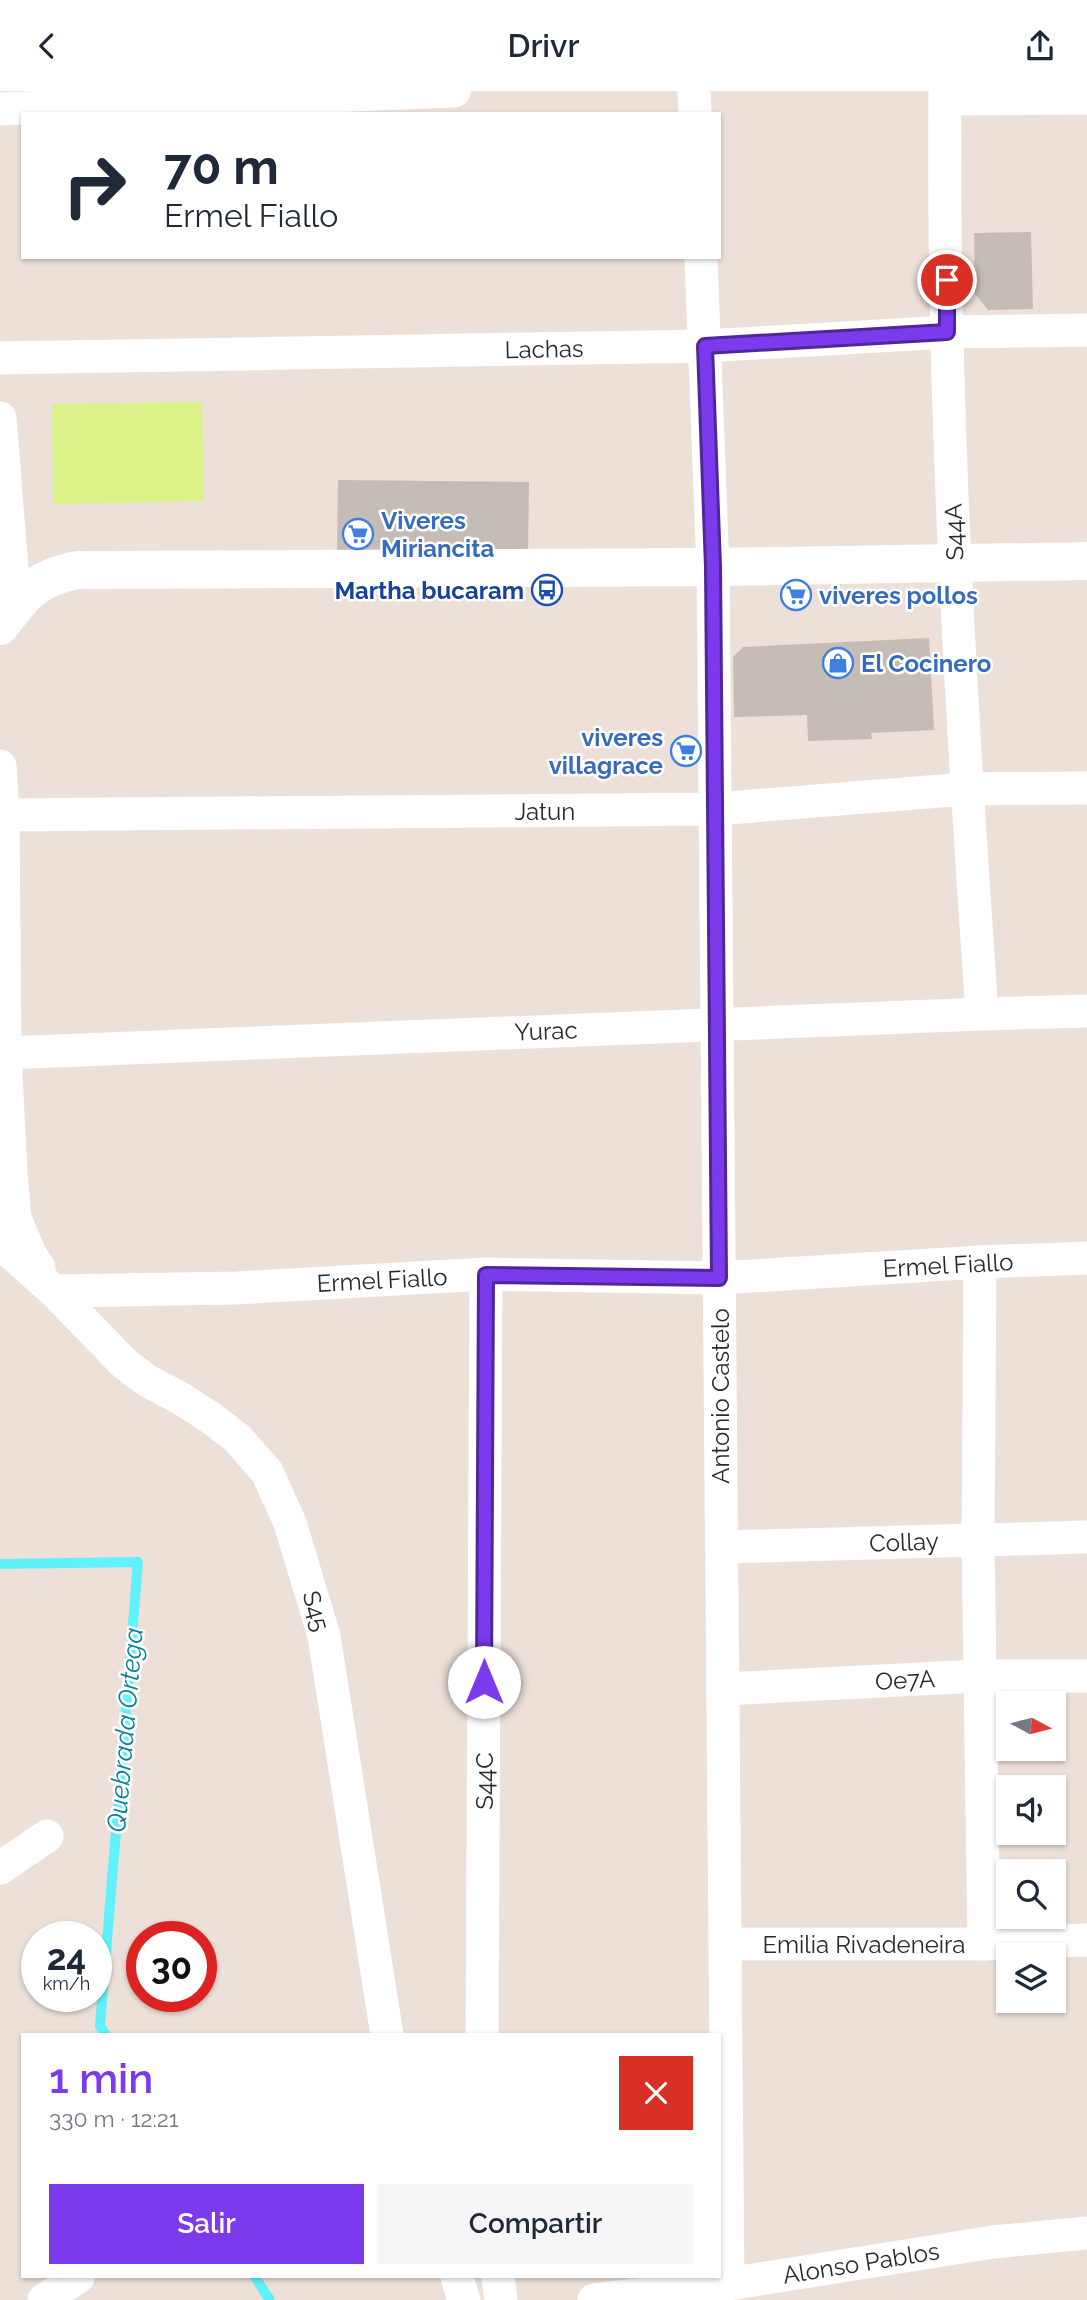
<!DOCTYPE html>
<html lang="es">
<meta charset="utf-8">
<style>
:root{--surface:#fff;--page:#f6f6f7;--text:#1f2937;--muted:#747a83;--accent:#7c3aed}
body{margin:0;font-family:Raleway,sans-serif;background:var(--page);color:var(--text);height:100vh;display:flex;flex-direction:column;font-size:26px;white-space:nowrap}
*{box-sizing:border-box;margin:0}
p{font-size:23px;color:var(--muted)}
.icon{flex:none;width:38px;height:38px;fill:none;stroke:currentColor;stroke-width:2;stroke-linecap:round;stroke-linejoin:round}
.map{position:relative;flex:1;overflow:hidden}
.panel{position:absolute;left:21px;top:1942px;width:700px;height:245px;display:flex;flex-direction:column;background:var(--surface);border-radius:0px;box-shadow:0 2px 5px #0004}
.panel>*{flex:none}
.guide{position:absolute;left:21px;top:21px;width:700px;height:147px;border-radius:0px;box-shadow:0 2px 5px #0004;background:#fff;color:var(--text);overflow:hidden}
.needle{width:46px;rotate:97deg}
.buttons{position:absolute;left:996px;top:1600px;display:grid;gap:14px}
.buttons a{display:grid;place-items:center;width:70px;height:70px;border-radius:0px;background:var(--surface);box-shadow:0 2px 5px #0004;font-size:35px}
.speed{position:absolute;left:21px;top:1830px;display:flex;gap:14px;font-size:35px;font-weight:700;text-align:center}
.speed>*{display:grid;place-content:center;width:91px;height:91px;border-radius:50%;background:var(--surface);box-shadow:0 2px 5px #0004;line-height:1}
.speed small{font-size:18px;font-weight:400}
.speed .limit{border:10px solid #d22;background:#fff;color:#111}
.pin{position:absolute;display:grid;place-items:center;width:60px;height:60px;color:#fff;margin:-30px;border:4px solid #fff;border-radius:50%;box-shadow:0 2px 7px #0007}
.me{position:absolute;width:77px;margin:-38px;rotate:0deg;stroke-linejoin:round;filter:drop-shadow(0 0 5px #0008)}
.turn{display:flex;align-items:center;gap:24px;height:147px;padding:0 28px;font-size:32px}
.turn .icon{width:91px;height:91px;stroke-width:2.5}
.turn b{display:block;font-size:49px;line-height:60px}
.round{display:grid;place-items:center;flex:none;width:74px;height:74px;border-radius:0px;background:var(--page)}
.summary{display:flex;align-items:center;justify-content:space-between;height:119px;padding:0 28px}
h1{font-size:42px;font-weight:600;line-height:52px;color:var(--accent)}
.action{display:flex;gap:14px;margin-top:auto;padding:14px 28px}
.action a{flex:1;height:80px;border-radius:0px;background:var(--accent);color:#fff;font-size:28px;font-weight:600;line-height:80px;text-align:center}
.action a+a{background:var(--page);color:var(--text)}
header{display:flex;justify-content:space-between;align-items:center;height:91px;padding:0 28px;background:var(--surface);font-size:32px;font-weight:600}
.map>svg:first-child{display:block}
.pitch{fill:#dbf289}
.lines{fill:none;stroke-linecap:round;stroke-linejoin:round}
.stream{stroke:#60f1fa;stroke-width:10}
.building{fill:#c4bcb5}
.minor{stroke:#fff;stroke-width:33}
.tertiary{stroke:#fff;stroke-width:38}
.route-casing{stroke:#51269a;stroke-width:18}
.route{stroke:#7c3aed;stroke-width:12}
.labels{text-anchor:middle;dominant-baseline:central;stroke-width:5;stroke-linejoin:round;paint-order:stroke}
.street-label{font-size:24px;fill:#292929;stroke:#fff}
.shop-label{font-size:24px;font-weight:bold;fill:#366cbe;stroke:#fff;text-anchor:start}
.transit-label{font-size:24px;font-weight:bold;fill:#164399;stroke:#fff;text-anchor:end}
.water-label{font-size:26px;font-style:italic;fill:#028296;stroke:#fff}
</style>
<header><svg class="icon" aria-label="back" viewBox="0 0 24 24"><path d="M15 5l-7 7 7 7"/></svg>Drivr<svg class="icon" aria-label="share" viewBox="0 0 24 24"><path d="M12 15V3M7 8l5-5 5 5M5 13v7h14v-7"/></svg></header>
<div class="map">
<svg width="1087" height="2209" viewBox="0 0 1087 2209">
<rect width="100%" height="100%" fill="#ede0d9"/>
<path class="pitch" d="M202,311L204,410L53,413L52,313Z"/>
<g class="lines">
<g class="stream">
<path d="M0,1473L138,1471L100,1935L106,1944"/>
<path d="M255,2186L270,2209"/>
</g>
</g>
<g class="building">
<path d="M1031,141L1033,218L988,219L975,203L974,142Z"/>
<path d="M338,389L529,391L528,465L337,463Z"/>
<path d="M929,547L934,639L871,642L872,648L808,650L807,624L734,626L733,566L743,556Z"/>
</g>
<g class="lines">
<g class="minor">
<path d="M694,0L695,23"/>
<path d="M945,0C942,308 961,616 982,923"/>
<path d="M945,8L1087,7"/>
<path d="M0,18L454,0"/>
<path d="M701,166L713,476L728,2193"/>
<path d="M0,267L705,255L947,241L1087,239"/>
<path d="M0,327L15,515"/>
<path d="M0,675L3,724L5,962L11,1082L15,1127L30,1163L39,1177"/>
<path d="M3,724L715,718L966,698L1087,697"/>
<path d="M5,962L982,923L1087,920"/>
<path d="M0,1152L54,1200L124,1272L146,1289L180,1307L211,1327L237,1347L267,1381L290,1432L324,1545L387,1944"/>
<path d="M980,1171L978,1449L984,1853"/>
<path d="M54,1200L236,1197L486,1183L719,1187L980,1171L1087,1167"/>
<path d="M722,1456L1087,1446"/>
<path d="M723,1598L979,1585H1087"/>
<path d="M0,1777L47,1745"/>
<path d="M725,1853H984L1087,1849"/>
<path d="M482,1944L486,1183"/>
<path d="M457,2186L464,2209"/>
<path d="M498,2186L501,2209"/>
<path d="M44,2209L78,2186"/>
<path d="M594,2209L728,2193L993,2151L1087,2142"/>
</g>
<path class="tertiary" d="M0,535C26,501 34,488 77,479L713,476L1087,470"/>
</g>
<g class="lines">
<g class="route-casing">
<path id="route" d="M484,1591L486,1184L719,1187L713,476L705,255L947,241V189"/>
</g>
<use href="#route" class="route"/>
</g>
<defs>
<g id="supermarket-ring" transform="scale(1.575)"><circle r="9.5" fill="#fff" stroke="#3f7fe0" stroke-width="1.5"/><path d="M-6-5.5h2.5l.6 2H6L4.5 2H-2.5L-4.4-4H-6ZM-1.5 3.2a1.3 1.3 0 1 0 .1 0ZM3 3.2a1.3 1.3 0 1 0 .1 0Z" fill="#3f7fe0"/></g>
<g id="bus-ring" transform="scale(1.575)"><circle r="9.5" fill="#fff" stroke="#1a4fb4" stroke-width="1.5"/><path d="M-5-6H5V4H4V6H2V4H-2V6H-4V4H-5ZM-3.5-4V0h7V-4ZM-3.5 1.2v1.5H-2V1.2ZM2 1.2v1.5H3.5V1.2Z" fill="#1a4fb4"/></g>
<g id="shop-ring" transform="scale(1.575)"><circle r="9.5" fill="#fff" stroke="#3f7fe0" stroke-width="1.5"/><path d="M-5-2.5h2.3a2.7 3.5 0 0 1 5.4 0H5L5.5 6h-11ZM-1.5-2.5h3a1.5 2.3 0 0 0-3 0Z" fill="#3f7fe0"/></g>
</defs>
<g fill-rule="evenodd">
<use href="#supermarket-ring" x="358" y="443"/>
<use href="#bus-ring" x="547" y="499"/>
<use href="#supermarket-ring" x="796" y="504"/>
<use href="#shop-ring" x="838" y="572"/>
<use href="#supermarket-ring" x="686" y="660"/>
</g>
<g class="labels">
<g class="street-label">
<text transform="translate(544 258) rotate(-1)">Lachas</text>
<text transform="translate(954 441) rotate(-92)">S44A</text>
<text x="545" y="720">Jatun</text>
<text transform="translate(546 940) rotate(-2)">Yurac</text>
<text transform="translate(948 1174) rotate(-3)">Ermel Fiallo</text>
<text transform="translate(382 1189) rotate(-3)">Ermel Fiallo</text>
<text transform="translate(720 1305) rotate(-90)">Antonio Castelo</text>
<text transform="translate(904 1451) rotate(-2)">Collay</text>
<text transform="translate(316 1520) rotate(74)">S45</text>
<text transform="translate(905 1589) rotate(-3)">Oe7A</text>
<text transform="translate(484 1690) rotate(-90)">S44C</text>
<text x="864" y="1853">Emilia Rivadeneira</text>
<text transform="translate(861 2172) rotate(-9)">Alonso Pablos</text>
</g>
<g class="shop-label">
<text x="381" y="429">Viveres<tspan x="381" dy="28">Miriancita</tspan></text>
<text x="819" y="504">viveres pollos</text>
<text x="861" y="572">El Cocinero</text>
<text x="663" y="646" text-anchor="end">viveres<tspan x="663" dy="28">villagrace</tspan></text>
</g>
<g class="transit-label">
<text x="524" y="499">Martha bucaram</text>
</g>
<g class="water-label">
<text transform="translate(125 1639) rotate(-85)">Quebrada Ortega</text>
</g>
</g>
</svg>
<div class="buttons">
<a><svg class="needle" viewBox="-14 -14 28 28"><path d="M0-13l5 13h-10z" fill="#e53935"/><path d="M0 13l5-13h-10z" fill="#747a83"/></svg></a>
<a><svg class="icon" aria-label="sound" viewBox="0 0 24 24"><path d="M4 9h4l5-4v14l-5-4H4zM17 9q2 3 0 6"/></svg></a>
<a><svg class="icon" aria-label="search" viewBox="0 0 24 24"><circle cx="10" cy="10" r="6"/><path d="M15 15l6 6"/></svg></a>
<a><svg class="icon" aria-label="layers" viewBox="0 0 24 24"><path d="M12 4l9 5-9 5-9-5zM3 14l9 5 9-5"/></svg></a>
</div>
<div class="speed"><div>24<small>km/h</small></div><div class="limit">30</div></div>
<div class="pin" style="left:947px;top:189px;background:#d93025"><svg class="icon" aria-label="arrive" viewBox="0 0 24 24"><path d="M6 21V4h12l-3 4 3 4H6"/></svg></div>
<svg class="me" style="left:484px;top:1591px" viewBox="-20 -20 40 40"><circle r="19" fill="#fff"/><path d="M0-13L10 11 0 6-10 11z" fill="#7c3aed"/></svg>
<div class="guide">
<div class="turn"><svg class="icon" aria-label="right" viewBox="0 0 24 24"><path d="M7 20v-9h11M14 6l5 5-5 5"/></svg><div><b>70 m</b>Ermel Fiallo</div></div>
</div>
<section class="panel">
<div class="summary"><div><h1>1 min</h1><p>330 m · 12:21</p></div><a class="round" style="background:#d93025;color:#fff"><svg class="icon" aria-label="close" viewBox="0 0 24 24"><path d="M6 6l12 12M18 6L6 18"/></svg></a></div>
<div class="action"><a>Salir</a><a>Compartir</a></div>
</section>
</div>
